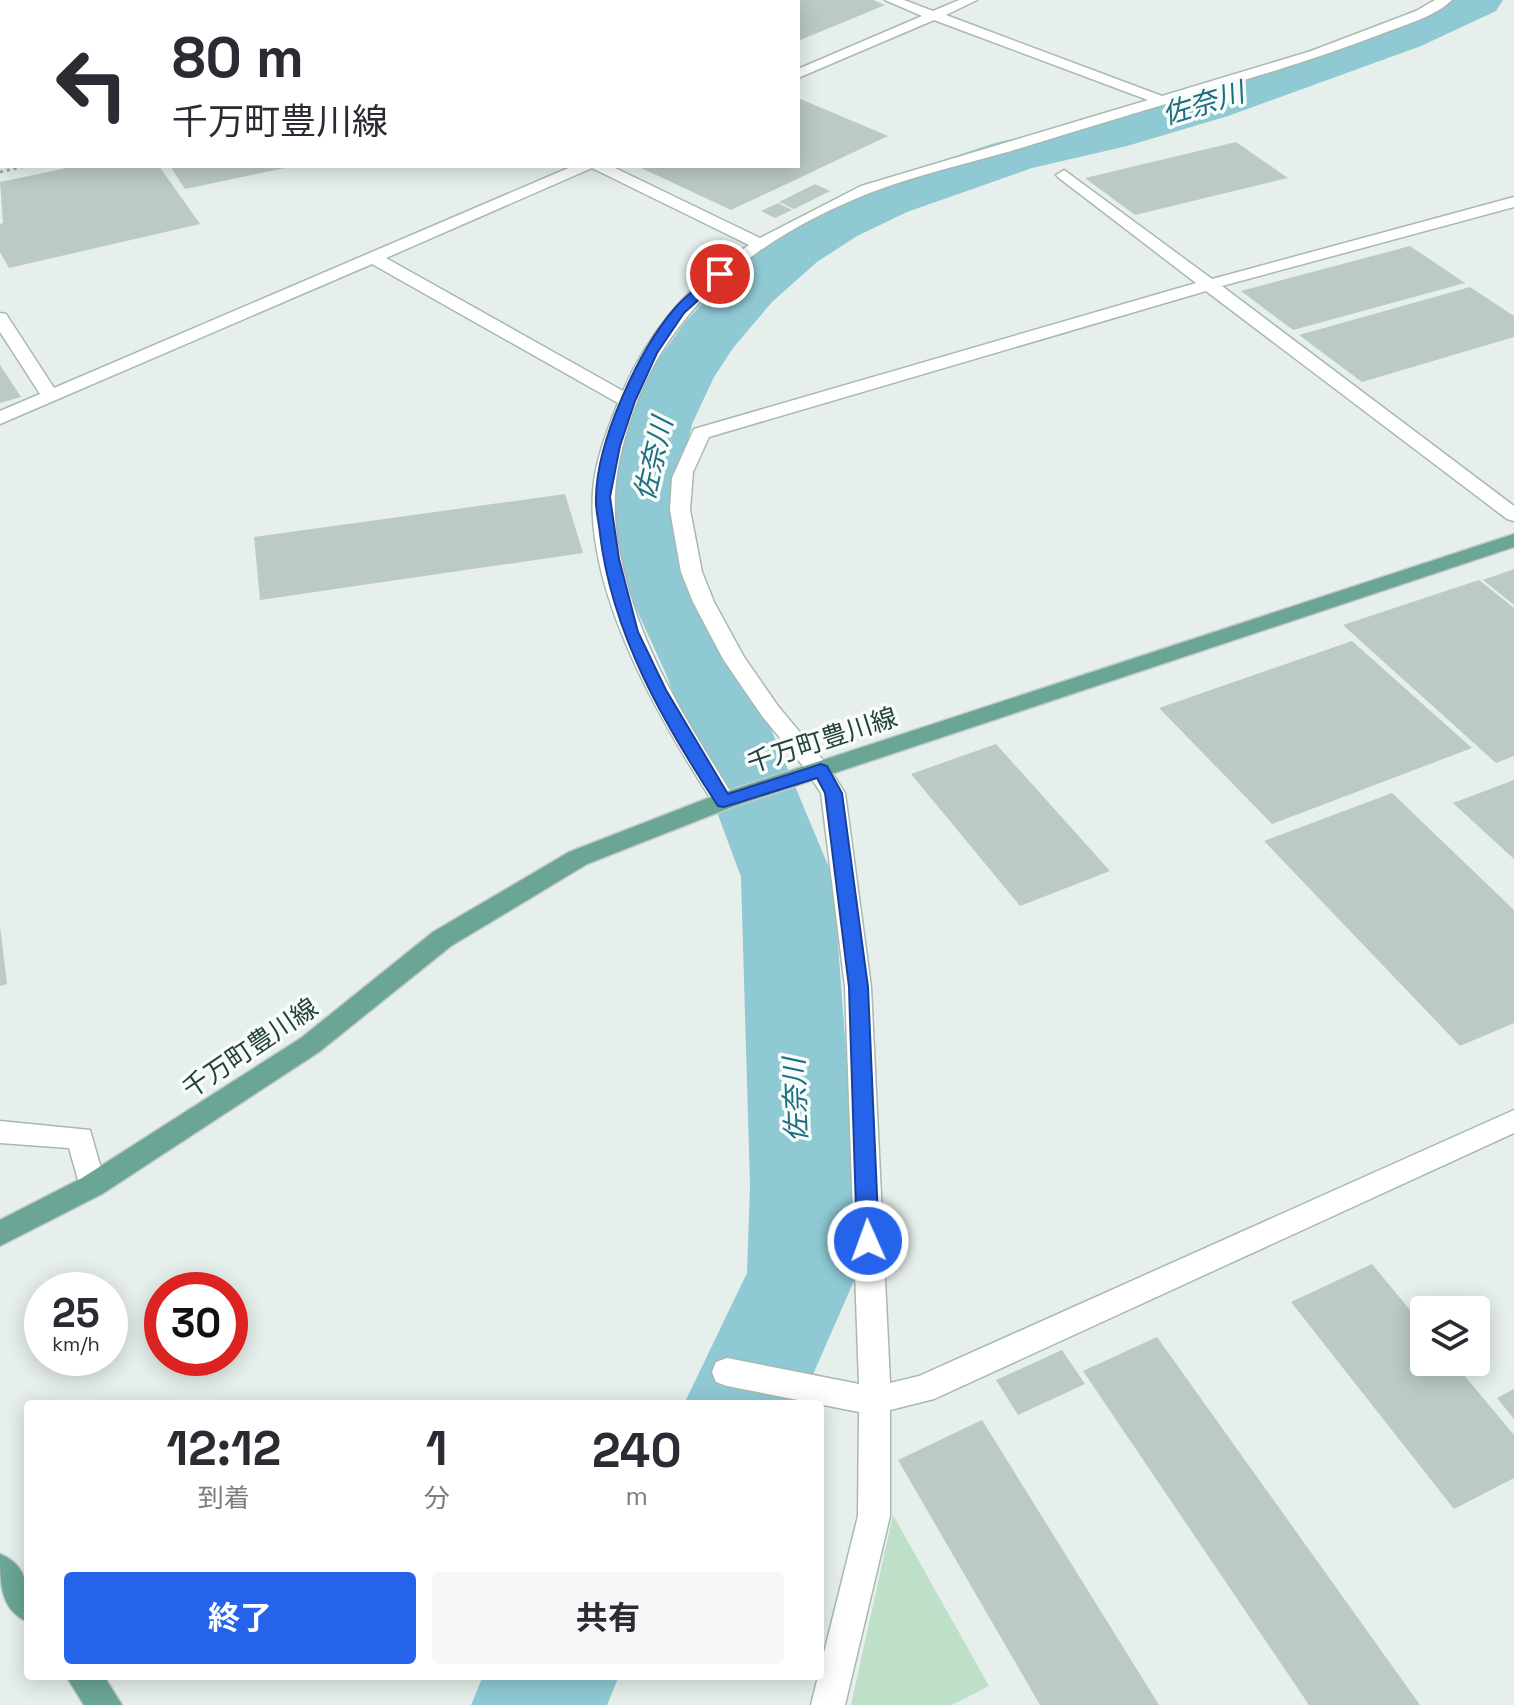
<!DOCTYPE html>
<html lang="ja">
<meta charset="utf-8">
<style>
:root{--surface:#fff;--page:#f7f7f7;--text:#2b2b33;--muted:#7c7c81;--accent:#2563eb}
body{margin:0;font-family:"Space Grotesk","Noto Sans JP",sans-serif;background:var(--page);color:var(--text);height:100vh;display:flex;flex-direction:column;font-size:30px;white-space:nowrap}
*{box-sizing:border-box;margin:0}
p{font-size:26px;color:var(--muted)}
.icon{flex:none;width:44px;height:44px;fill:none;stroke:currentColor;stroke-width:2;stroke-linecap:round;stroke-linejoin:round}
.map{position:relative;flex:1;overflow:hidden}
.drawer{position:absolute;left:24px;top:1400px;width:800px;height:280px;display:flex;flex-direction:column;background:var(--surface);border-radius:8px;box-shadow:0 4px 20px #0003}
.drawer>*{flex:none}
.guide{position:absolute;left:0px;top:0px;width:800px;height:168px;box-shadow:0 4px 20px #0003;background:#fff;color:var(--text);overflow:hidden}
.buttons{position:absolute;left:1410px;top:1296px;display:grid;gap:16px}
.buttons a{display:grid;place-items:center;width:80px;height:80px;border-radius:8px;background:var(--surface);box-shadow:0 4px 20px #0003;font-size:40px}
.speed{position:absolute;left:24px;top:1272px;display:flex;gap:16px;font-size:40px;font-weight:700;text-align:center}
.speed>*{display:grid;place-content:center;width:104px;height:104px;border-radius:50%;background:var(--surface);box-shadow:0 4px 20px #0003;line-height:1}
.speed small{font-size:20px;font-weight:400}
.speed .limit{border:12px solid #d22;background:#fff;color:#111}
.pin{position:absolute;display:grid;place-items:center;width:68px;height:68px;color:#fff;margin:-34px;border:4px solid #fff;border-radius:50%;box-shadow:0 2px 8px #0007}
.me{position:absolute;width:88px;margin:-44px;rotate:358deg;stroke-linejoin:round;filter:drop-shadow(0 0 6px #0008)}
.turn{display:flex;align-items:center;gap:28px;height:168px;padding:0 40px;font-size:36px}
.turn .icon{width:104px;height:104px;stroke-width:2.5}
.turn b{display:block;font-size:56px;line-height:68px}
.eta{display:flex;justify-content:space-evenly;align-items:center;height:136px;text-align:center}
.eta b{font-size:48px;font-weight:700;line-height:56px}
.primary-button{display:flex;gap:16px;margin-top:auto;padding:16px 40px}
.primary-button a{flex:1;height:92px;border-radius:8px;background:var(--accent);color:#fff;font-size:32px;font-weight:700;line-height:92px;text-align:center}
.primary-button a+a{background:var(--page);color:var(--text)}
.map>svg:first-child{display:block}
.green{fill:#bfe0c8}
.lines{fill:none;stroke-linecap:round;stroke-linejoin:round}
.river{fill:#8ec9d4;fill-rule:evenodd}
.building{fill:#bbcac4}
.minor-casing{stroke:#a8b8b2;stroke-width:3}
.major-casing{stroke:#c2cac8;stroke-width:3}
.path{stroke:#86b3a5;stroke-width:3;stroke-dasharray:3 4;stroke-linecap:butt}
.minor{fill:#fff;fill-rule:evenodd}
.major{fill:#6aa596;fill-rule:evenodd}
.route{fill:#2563eb;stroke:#184099;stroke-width:2}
.labels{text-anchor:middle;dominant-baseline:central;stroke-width:7;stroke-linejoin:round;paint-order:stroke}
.street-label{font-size:26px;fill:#24423a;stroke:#f7fbf9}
.water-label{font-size:28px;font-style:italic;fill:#1c6f80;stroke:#f7fbf9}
</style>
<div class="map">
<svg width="1514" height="1705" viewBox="0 0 1514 1705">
<rect width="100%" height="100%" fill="#e6efeb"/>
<path class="green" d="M893,1515L989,1686L952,1705H851Z"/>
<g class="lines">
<g class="river">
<path d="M1437,0H1503L1496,11L1421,46L1228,116L1127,146L1032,168L907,212L857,236L817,262L772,302L733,348L714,377L692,424L675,500L685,549L748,674L833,877L856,1185L857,1274L800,1404H684L747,1273L750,1185L741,877L666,674L609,549L601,500L622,424L646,377L685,322L728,276L773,236L815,210L865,186L995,143L1094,120L1190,92L1385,24Z"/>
<path d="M483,1676H619L607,1705H471Z"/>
</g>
</g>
<g class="building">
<path d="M798,0H873L885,5L798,41Z"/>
<path d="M798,98L888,136L731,210L637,166H798Z"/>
<path d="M1236,142L1288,178L1135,215L1085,178Z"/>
<path d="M76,166H159L200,224L9,268L0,252V224L3,223L0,182Z"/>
<path d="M170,166H290V167L185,189Z"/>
<path d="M815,184L830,191L794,209L779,202Z"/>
<path d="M778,203L792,210L775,218L761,211Z"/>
<path d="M1410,246L1465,283L1293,330L1241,291Z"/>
<path d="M1470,287L1514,316V337L1362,382L1299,335Z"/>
<path d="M0,365L21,397L0,403Z"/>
<path d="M565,494L583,553L260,600L254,537Z"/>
<path d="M1514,569V605L1483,580Z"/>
<path d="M1479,580L1514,608V756L1496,763L1343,625Z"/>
<path d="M1352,641L1472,748L1272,824L1159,708Z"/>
<path d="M996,744L1110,871L1020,906L911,774Z"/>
<path d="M1514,780V859L1453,803Z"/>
<path d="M1392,793L1514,910V1023L1460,1046L1264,841Z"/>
<path d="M0,926L7,984L0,986Z"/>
<path d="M1372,1264L1424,1327V1362H1453L1514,1435V1478L1454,1509L1291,1302Z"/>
<path d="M1157,1337L1420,1705H1309L1083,1371Z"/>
<path d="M1062,1350L1085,1384L1018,1415L996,1380Z"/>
<path d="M1514,1389V1419L1497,1398Z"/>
<path d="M982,1420L1159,1705H1040L898,1460Z"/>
</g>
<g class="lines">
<g class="minor-casing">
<g id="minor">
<path d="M241,0H258L260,2H243Z"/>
<path d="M885,0H904L933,11L959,0H977L946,15L1162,96L1311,51L1416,11L1435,0H1452C1434,17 1407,24 1384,33C1335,52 1285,68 1234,83C1160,106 1085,128 1011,151C965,164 917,175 872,192C765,234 672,301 633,412C611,476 609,515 626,580C647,662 693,730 736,801L732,807H716C661,722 586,595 593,491C595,461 607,431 618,403L372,264L0,424V411L40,394L0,332V313L6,314L54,388L573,166H611L760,238L861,186L1148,100L934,20L798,78V69L922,16ZM592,168L749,245C692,281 650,329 623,391L386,258Z"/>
<path d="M1064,170L1212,279L1514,197V207L1222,286L1514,506V521L1507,519L1206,291L709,437L693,472L690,510L702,572L714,602L744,657L778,706L827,765L845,793L871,987L890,1383L919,1376L1514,1110V1133L934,1399L890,1410V1516L845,1705H811L858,1516L859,1412L727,1386L716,1382L712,1372L716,1362L727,1358L859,1384L845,987L821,793L803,766L762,716L723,659L693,602L681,572L670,510L672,478L694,429L1196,283L1059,178L1056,175Z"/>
<path d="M0,1121L90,1130L106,1186L102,1194L92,1198L82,1194L69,1148L0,1143Z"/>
</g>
</g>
<g class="major-casing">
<g id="major">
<path d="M1514,534V547L732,807L587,864L451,946L319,1052L102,1194L0,1246V1220L82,1178L301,1038L433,932L569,852L716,795Z"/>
<path d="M0,1554C31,1567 28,1593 28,1622C0,1610 0,1583 0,1554Z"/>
<path d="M66,1676H104L122,1705H84Z"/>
</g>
</g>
<path class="path" d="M0,172L26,166"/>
<use href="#minor" class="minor"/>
<use href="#major" class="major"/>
</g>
<path class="route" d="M716,272L727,274L684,313L657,353L635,401L620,446L610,497L619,559L638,632L666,690L728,794L821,764L827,766L842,793L868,987L879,1241L876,1248L868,1251L861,1248L857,1241L849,987L825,793L817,778L724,807L718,806C663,722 612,634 600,534C599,522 595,509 596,497C597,441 638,351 675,308C686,295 702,284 716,272Z"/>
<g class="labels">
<g class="street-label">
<text transform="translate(822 740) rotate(-18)">千万町豊川線</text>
<text transform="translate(250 1048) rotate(-34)">千万町豊川線</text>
</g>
<g class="water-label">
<text transform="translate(1203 103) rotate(-17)">佐奈川</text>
<text transform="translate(653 459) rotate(-77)">佐奈川</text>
<text transform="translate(795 1100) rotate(-92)">佐奈川</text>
</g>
</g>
</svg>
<div class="buttons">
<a><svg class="icon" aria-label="layers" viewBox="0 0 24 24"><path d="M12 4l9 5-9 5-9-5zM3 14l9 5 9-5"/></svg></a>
</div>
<div class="speed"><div>25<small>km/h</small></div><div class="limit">30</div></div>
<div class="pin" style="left:720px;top:274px;background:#d93025"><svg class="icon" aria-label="arrive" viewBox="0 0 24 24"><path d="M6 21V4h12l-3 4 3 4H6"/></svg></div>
<svg class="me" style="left:868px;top:1241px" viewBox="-20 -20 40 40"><circle r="17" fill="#2563eb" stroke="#fff" stroke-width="3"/><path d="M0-11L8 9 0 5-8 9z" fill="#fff"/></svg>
<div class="guide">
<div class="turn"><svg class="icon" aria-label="left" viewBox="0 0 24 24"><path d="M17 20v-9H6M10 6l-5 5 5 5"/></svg><div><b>80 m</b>千万町豊川線</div></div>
</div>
<section class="drawer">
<div class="eta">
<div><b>12:12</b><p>到着</p></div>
<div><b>1</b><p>分</p></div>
<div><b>240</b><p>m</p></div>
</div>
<div class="primary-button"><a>終了</a><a>共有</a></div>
</section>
</div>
